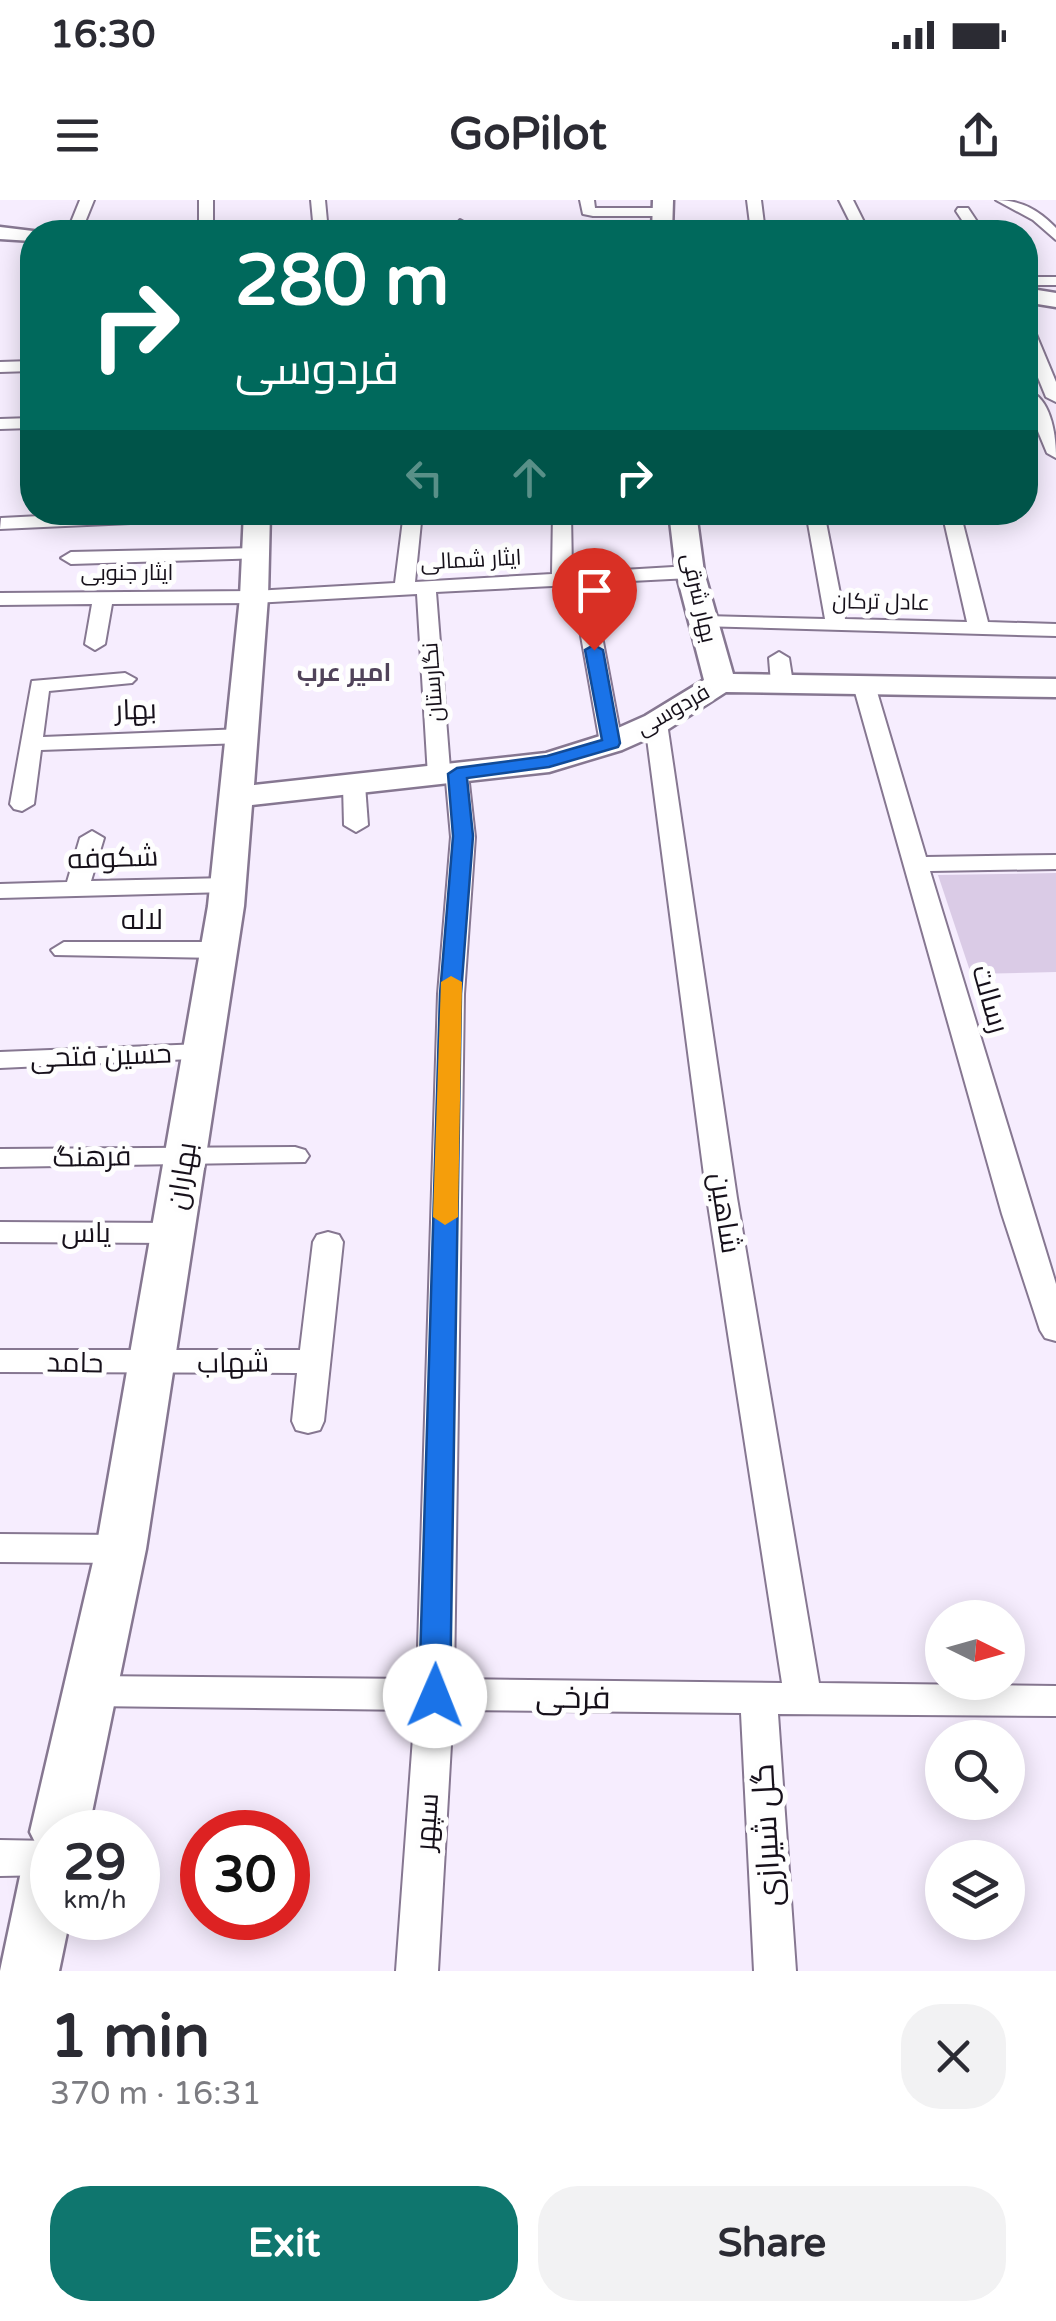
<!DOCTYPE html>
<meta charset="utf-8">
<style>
:root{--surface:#fff;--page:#f2f2f3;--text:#2b2b33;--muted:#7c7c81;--accent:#0f766e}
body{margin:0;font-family:"Varela Round",Cairo,sans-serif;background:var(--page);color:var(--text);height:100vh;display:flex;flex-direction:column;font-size:38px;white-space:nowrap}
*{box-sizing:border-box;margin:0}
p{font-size:32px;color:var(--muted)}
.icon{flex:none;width:55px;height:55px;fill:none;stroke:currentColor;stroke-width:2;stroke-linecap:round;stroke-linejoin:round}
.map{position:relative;height:1771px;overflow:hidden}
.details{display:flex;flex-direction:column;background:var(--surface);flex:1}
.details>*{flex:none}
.guide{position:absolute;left:20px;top:20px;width:1018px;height:305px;border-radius:40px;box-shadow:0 5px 25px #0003;background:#00695c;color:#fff;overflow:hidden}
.needle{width:65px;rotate:95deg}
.buttons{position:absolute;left:925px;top:1400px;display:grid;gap:20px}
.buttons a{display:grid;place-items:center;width:100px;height:100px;border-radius:50%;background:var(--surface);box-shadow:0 5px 25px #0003;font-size:50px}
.speed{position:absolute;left:30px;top:1610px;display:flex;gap:20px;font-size:50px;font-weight:700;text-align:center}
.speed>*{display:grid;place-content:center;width:130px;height:130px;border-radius:50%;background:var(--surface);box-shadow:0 5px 25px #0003;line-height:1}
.speed small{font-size:25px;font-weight:400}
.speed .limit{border:15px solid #d22;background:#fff;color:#111}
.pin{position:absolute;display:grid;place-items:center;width:85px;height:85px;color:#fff;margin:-102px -42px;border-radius:50% 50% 50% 0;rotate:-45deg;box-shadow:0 0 10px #0007}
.pin .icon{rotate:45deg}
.me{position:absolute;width:110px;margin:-55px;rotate:1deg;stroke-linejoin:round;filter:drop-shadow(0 0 8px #0008)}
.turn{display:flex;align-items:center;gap:35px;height:210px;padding:0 50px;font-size:45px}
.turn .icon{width:130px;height:130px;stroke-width:2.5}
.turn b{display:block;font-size:70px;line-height:85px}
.lanes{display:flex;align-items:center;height:95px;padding:0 50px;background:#0003;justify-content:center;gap:50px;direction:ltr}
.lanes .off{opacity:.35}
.round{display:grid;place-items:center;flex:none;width:105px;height:105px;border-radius:40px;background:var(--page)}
.summary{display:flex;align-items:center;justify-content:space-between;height:170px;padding:0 50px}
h1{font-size:60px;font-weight:700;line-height:75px}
.button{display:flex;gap:20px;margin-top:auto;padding:20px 50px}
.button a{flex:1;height:115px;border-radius:40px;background:var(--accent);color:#fff;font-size:40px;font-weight:700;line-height:115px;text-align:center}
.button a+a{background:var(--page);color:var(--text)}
.status{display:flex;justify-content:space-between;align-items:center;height:70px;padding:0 50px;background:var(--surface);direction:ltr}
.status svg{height:28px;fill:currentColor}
header{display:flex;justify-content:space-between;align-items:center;height:130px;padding:0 50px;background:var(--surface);font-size:45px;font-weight:700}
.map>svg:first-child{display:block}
.green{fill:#dacbe6}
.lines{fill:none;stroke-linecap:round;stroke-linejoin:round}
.street-casing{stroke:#867791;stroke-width:4}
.secondary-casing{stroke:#867791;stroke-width:5}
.street{fill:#fff;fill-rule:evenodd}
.secondary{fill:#fff;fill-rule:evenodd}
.route{fill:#1a73e8;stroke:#114b97;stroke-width:2.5}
.slow{fill:#f59e0b}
.labels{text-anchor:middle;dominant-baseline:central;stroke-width:10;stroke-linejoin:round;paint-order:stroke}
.far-street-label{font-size:22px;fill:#16101a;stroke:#fefefe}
.far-neighbourhood-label{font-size:25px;font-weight:bold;fill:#50435a;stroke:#fefefe}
.street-label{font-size:28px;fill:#16101a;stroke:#fefefe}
.near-street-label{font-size:32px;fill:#16101a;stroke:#fefefe}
</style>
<div class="status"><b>16:30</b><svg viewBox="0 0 49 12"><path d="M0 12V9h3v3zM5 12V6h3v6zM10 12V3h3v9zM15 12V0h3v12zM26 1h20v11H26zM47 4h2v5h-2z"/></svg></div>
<header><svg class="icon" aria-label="menu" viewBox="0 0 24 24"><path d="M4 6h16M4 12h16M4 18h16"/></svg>GoPilot<svg class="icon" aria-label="share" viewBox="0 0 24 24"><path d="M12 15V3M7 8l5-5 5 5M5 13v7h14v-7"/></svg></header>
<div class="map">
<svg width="1056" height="1771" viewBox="0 0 1056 1771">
<rect width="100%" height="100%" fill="#f6edfe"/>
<path class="green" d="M1056,673V772L971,774L938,675Z"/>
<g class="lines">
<g class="street-casing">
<g id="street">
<path d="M80,0H94L81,32H67Z"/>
<rect x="199" y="0" width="14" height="32"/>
<path d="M311,0H325L328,32H314Z"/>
<path d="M580,0H594L595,8H663L670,12L663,16H593L583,14Z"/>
<path d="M747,0H761L765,32H751Z"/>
<path d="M839,0H853L869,32H855Z"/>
<path d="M996,0C1021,0 1039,10 1056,28V40L1033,20Z"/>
<path d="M958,8H968L984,32H970L956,11Z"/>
<path d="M460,20L467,24L463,32H449Z"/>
<path d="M552,27L557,28L559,32H545Z"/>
<rect x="1025" y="77" width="31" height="8"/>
<path d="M1025,122L1033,127L1056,182V202L1046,197L1025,146Z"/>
<path d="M32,161V171L0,172V162Z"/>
<path d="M1032,192C1052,203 1056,237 1056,258L1047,253L1025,200L1026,193Z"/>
<path d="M32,218V228L0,229V219Z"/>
<path d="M32,254V277H22L23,259Z"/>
<path d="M119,312H248L239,318L0,329L1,318Z"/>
<path d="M404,312H422L415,382L552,374L553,312H571L572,373L690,366L700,372L690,378L592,383L622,543L611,550L600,543L572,385L436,392L450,569H465L468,574L475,637L464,794L454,1479L782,1483L707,998L645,523L656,516L667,523L737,998L819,1483L1056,1486V1516L778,1514L796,1771H754L741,1513L453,1510L438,1771H396L415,1510L89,1506L76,1502L70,1491L76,1480L89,1476L417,1479L438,794L451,637L446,581H431L428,576L417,394L254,403L112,404L105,444L95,450L85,444L92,404L0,405V393L254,391L395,383Z"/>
<path d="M806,312H824L845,419L967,422L942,312H960L988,422L1056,424V436L698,426V418L705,416L825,419Z"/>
<path d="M257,348L264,350V358L71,364L61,358L71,352Z"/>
<path d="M779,452L789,458L793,483L782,489L771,483L769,458Z"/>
<path d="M125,473L136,479L132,483L49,491L43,537L243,529L254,536L243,543L41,550L34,604L22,611L14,609L10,604L32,481Z"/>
<path d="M864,479L875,485L926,657L1056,655V669L930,671L1056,1084V1141L1045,1138L1040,1130L1002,1014L853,485Z"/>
<path d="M354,578L365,585L368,625L356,632L344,625L343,585Z"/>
<path d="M92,631L104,638L91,681L228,678L240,685L228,692L0,698V684L67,682L80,638Z"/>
<path d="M64,742H219L232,750L219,758L55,755L51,750Z"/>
<path d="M202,844L215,852L212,858L0,868V852Z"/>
<path d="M295,947L305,950L309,956L305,962L0,967V949Z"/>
<path d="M0,1022L172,1023L183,1026L187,1033L183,1040L172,1043L0,1042Z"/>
<path d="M328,1032L339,1035L343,1042L324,1221L320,1230L308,1233L296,1230L292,1221L297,1173L0,1172V1150H300L313,1042L317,1035Z"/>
<path d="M0,1334L121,1335L133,1339L138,1349L133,1359L121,1363L0,1362Z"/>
<path d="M0,1640L52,1641V1675L0,1676Z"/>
</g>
</g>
<g class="secondary-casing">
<g id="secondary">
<path d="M653,0H673L672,32H652Z"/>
<path d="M0,27L41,32H32V41L0,39Z"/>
<path d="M1025,88L1056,93V107L1025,102Z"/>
<path d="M244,312H270L268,397L254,585L546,553L600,536L645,516L704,480L676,372L669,312H696L704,372L733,474L1056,479V497L726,492L667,530L622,550L549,572L252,605L244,706L146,1349L88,1632H52V1718H70L59,1771H0L23,1662L35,1642L30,1632L96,1349L208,706L240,397Z"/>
</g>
</g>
<use href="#street" class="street"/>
<use href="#secondary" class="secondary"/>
</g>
<path class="route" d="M594,445L603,450L620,543L618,547L549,567L467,578L473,636L461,794L450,1496L446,1505L435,1509L424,1505L419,1496L440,794L453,636L448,574L457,568L547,556L602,540L585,450Z"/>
<path class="slow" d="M451,776L462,782L458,1017L445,1025L433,1017L441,782Z"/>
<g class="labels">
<g class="far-street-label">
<text transform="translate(471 360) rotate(-3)">ایثار شمالی</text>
<text x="127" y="373">ایثار جنوبی</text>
<text transform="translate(699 398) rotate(77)">بهار شرقی</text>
<text transform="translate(881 402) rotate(1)">عادل ترکان</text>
<text transform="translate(433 482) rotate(-94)">نگارستان</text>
<text transform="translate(673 510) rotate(-30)">فردوسی</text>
</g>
<g class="far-neighbourhood-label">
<text x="344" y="473">امیر عرب</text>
</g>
<g class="street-label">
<text transform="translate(136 510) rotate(-2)">بهار</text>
<text transform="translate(113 658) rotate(-2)">شکوفه</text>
<text x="142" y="720">لاله</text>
<text transform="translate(990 799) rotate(74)">رسالت</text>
<text transform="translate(101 856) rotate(-2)">حسین فتحی</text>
<text transform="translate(92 957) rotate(-1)">فرهنگ</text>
<text transform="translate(182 976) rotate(-81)">بهاران</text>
<text transform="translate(725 1013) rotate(81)">شاهین</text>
<text x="86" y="1033">یاس</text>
<text transform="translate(75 1163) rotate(1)">حامد</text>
<text transform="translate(233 1163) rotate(-1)">شهاب</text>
<text transform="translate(427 1622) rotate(-86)">سپهر</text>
</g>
<g class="near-street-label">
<text transform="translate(573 1498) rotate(1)">فرخی</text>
<text transform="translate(767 1635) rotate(-93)">گل شیرازی</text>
</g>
</g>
</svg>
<div class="buttons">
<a><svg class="needle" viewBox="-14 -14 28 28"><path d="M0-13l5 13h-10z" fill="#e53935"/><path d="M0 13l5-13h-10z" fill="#7c7c81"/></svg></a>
<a><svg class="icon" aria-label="search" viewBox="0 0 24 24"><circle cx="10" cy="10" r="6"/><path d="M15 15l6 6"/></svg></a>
<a><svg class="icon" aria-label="layers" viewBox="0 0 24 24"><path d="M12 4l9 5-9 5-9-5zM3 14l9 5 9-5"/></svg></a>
</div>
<div class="speed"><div>29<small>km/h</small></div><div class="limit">30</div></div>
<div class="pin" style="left:594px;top:450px;background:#d93025"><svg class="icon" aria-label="arrive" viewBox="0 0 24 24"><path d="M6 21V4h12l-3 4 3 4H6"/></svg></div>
<svg class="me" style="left:435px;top:1496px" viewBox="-20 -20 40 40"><circle r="19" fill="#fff"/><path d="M0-13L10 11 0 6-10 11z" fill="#1a73e8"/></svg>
<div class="guide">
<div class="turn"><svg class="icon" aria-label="right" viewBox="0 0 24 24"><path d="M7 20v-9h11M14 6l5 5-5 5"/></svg><div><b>280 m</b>فردوسی</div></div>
<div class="lanes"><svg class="icon off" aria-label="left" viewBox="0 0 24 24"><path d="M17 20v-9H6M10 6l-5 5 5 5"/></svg><svg class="icon off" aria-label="ahead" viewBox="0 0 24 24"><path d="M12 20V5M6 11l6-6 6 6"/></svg><svg class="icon" aria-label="right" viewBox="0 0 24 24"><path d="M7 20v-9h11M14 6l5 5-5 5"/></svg></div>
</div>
</div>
<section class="details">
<div class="summary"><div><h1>1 min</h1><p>370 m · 16:31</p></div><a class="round"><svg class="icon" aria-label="close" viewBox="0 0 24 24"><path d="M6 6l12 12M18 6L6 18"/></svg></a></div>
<div class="button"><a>Exit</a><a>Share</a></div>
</section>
